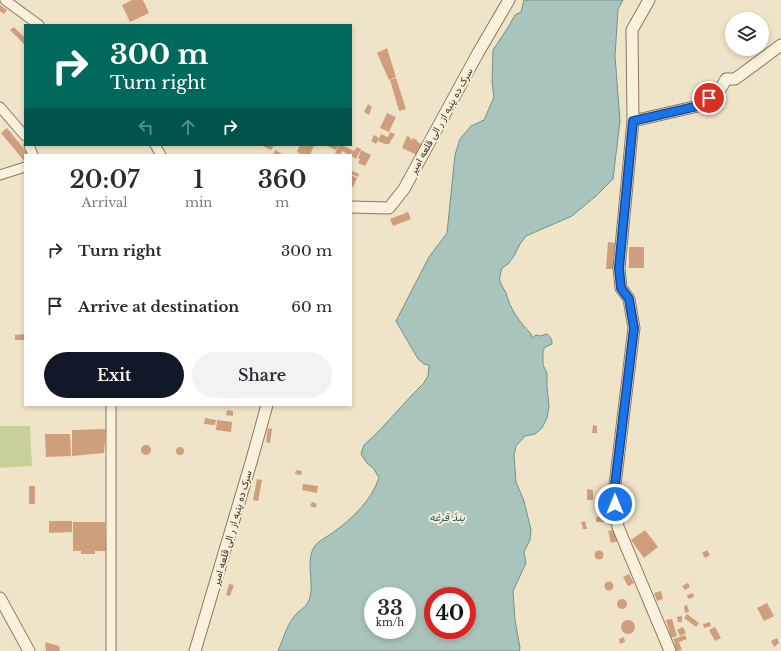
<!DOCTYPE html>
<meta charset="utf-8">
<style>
:root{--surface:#fff;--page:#f2f2f3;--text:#2b2b33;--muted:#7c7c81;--accent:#111827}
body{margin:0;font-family:"Libre Baskerville",Vazirmatn,serif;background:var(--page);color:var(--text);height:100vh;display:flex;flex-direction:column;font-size:15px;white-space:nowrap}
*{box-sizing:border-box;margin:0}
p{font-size:13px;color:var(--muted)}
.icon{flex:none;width:22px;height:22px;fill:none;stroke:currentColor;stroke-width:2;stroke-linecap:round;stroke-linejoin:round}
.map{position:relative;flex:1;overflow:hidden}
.side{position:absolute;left:24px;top:154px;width:328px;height:252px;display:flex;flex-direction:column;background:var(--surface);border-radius:0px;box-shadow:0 2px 6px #0003}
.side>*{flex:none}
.hud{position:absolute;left:24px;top:24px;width:328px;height:122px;border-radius:0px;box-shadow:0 2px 6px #0003;background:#00695c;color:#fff;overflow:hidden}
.tools{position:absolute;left:725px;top:12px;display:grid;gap:8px}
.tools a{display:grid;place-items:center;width:44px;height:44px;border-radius:50%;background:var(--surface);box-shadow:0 2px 6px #0003;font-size:20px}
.speed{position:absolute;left:364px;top:587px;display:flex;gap:8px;font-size:20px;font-weight:700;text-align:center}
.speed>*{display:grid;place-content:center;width:52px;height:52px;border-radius:50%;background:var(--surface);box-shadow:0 2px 6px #0003;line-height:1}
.speed small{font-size:10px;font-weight:400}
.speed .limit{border:6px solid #d22;background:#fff;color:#111}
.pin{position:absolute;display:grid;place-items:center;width:34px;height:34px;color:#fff;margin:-17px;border:2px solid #fff;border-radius:50%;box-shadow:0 1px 4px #0007}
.me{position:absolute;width:44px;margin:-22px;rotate:0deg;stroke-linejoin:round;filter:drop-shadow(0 0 3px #0008)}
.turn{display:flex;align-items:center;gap:14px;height:84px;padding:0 20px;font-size:18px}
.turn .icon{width:52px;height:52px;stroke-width:2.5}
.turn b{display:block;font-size:28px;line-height:34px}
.lanes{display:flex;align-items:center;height:38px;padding:0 20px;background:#0003;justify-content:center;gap:20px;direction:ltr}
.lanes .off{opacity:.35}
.eta{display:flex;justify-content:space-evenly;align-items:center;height:68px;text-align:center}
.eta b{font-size:24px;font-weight:600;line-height:28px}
.cta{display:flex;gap:8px;margin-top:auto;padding:8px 20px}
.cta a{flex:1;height:46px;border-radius:24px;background:var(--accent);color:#fff;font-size:16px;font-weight:600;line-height:46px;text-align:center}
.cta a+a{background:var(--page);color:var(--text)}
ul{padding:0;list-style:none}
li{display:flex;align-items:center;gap:12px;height:56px;padding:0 20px}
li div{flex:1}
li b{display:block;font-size:15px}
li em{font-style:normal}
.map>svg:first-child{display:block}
.green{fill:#c9cf9b}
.water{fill:#a9c4bc;stroke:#6f938a;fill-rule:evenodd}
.building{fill:#cf9f7d}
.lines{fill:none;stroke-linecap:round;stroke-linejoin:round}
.minor-casing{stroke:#8d765c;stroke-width:11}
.tertiary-casing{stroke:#8d765c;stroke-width:13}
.minor{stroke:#faf1dc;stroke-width:9}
.tertiary{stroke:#faf1dc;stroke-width:11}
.route-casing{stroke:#114b97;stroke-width:10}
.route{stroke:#1a73e8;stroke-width:7}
.labels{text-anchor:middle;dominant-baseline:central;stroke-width:4;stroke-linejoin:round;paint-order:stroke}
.street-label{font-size:10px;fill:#3d2e20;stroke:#f7eed8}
.water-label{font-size:11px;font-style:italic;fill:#2f5d5a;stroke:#f7eed8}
</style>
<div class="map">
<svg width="781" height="651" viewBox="0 0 781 651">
<rect width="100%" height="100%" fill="#f0e4c8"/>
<path class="green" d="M0,426H30L32,466L0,468Z"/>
<path class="water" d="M524,0H623L618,9L615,56L620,121L613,179L596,196L572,216L526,236L520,244L514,256L508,264L502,268C501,272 499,277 500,281C501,285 504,289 506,293C510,309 519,321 531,334L532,338L536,335L540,336L547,334C551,337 552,339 552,344L545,347L543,351V365L547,373V387L549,406L547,418L542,428L535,434L525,436L516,446L514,455L516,482L524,501L531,530L530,540L524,552L526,563L513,591L515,620L520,648L519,651H278C283,640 286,627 293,618C299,609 307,609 310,597C314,582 305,559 315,546C319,540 329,536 335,531C348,522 367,504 374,489C376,486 377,482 379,478L374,469L367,463L361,454L364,445L377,433L413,394L423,384L428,376L429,365L424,364L418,359L396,321L429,257L447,233L455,155L460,139L471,126L484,120L494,97L492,83L493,50L507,29L515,15L521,12ZM373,596H407V630H373ZM433,596H467V630H433Z"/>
<g class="building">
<path d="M132,0H143L149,13L130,22L122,5Z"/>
<path d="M0,5L7,10L4,14L0,11Z"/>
<path d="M14,27L25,38V45L10,30Z"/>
<path d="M387,48L396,77L389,80L377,53Z"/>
<path d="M396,78L406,109L399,111L390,80Z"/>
<path d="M368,104L372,107L369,115L364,112Z"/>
<path d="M387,113L396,117L389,132L380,128Z"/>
<path d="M7,128L29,155H25V162L1,133Z"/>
<path d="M390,132L395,134L389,144H385L378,141L381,134L388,137Z"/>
<path d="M374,135L379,138L376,144L371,141Z"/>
<path d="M407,136L411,138L410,139L412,140L413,138L418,141L417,142L424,145L419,156L402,148Z"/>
<path d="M261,145H274L271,150Z"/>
<path d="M300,145H314L310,155H304L297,152Z"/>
<path d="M325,145H338L336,150Z"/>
<path d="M339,145H341L354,151L357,147L361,149L356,159L351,156V155H349L342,151L340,155L335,153Z"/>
<path d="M275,150L284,155H273Z"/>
<path d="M361,150L371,155L365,166L358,163L360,159L358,158Z"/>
<path d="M352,171L359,174L358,177L351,174Z"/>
<path d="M351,175L357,178L353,187L351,186Z"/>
<path d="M408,212L411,219L393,226L390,219Z"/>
<path d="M608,242L615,243L613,269H606Z"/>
<rect x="629" y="247" width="15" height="21"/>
<path d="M25,334V340H15V335Z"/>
<path d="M227,410L233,411V416L226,415Z"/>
<path d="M205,418L216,420L215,425L204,424Z"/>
<path d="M217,420L232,422L231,432L216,430Z"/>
<path d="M593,425L597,426V433H592Z"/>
<path d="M268,428L272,429L270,443L266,442Z"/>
<path d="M106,429L104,453L72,456V430Z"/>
<path d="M45,434H70L71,456L46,457Z"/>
<circle cx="146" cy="450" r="5"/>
<circle cx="180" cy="451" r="4"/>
<path d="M296,470L302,471L301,475L295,474Z"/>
<path d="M257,479L262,480L258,501L253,500Z"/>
<path d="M303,484L318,486L317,493L302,490Z"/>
<rect x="29" y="486" width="6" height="18"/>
<path d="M587,489L593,490V500H587Z"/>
<path d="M607,500H612L613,514L608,513Z"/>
<path d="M312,502L317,504L315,508L310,506Z"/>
<path d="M605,513L613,514L615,525H609Z"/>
<path d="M605,516V522H596V517Z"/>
<path d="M49,521H72V532L49,533Z"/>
<path d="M585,521L587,529H583L581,522Z"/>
<path d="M73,522H105L106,551H95V554H81V551H73Z"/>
<path d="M616,529L619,541L611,543L608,531Z"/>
<path d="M645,530L658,547L644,558L631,540Z"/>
<path d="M707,550L710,555L705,558L702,553Z"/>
<circle cx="599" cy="555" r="4.5"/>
<path d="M629,574L634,583L628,586L623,577Z"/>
<circle cx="609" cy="586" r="4.5"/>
<path d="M688,583L690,587L685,590L682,586Z"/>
<path d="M229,584L234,585L230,596L226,595Z"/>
<path d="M661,591L663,599L657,601L654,593Z"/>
<path d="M693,593L694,597L688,599L687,595Z"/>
<circle cx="622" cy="604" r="5"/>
<path d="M767,603L774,616L764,621L757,608Z"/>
<path d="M687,605L689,612L685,613L684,606Z"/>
<path d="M687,614L699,623L696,627L684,618Z"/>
<path d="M682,616V622H678L677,617Z"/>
<path d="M672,619L677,636L671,638L666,620Z"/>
<circle cx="628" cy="627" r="7"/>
<path d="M710,622L711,626L704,628L703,624Z"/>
<path d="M683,627L686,633L680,636L677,630Z"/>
<path d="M715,627L721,638L715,641L709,630Z"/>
<path d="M685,635L687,639L679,642L682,650L676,651L673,645L675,644L673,639Z"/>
<path d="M624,637L625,642L620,644L619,639Z"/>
<path d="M777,638L779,643L774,647L771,641Z"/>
<path d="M45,642L59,646L60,651H46Z"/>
</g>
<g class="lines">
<g class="minor-casing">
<g id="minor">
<path d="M5,0L39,25"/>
<path d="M0,107L25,136"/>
<path d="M29,145L33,155"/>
<path d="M155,145L161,155"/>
<path d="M0,175L25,167"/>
<path d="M111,405V651"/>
</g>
</g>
<g class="tertiary-casing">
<g id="tertiary">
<path d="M649,0L632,30L633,121L619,268L621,288L629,299L634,328L614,493L618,527L670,651"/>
<path d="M633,121L698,106L720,90L726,79H735L781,45"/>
<path d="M351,207L389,208L404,189L478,53L509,0"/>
<path d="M0,598L29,651"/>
<path d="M195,651L252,459L267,405"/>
</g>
</g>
<use href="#minor" class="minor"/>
<use href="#tertiary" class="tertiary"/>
</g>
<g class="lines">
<g class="route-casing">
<path id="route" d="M615,504L614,493L634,328L629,299L621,288L619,268L633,121L698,106L709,98"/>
</g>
<use href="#route" class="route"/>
</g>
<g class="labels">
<g class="street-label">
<text transform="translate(441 121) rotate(-61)">سرک ده پنبه از ر الی قلعه امیر</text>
<text transform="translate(232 528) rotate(-74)">سرک ده پنبه از ر الی قلعه امیر</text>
</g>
<g class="water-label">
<text x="447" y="517">بندٔ قرغه</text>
</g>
</g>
</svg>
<div class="tools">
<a><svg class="icon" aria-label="layers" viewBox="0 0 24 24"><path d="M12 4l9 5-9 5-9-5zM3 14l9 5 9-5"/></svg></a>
</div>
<div class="speed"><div>33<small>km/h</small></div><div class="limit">40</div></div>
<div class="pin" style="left:709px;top:98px;background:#d93025"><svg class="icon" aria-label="arrive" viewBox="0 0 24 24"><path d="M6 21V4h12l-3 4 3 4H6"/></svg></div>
<svg class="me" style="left:615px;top:504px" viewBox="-20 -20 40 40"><circle r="17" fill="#1a73e8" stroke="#fff" stroke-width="3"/><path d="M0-11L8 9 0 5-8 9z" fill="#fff"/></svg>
<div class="hud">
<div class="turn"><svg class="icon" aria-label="right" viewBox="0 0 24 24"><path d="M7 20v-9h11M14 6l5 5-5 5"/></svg><div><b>300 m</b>Turn right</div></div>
<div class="lanes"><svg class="icon off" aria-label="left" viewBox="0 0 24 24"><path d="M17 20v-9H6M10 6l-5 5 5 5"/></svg><svg class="icon off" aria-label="ahead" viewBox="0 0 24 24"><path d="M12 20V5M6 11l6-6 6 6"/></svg><svg class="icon" aria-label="right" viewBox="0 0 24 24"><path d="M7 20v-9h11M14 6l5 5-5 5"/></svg></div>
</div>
<section class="side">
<div class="eta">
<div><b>20:07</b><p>Arrival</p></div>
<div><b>1</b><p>min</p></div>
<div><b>360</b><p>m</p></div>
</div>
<ul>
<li><svg class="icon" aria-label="right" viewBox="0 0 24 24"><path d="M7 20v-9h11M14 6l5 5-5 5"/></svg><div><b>Turn right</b></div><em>300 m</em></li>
<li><svg class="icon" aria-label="arrive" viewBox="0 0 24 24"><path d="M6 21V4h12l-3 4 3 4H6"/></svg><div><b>Arrive at destination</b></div><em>60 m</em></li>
</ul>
<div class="cta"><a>Exit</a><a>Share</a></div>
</section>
</div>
